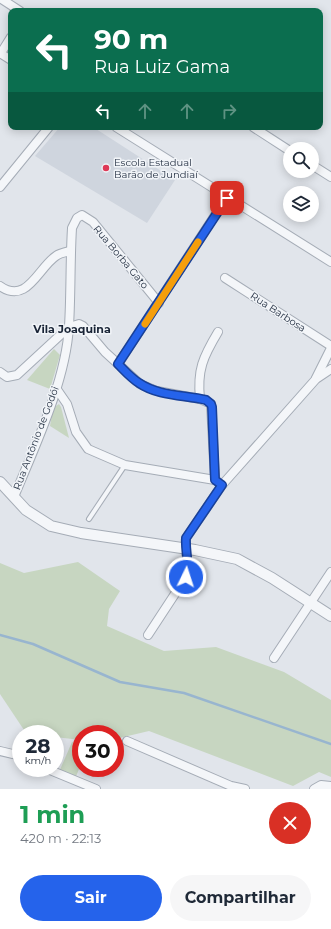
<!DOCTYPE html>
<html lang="pt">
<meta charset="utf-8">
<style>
:root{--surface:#fff;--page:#f6f6f7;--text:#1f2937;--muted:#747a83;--accent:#2563eb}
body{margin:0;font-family:Montserrat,sans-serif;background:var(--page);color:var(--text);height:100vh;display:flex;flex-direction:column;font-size:15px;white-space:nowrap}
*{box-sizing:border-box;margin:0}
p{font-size:13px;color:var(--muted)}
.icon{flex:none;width:22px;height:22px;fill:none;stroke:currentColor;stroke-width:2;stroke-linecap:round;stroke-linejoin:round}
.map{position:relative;height:789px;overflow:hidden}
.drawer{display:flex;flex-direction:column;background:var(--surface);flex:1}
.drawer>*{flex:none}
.guide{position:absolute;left:8px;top:8px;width:315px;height:122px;border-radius:8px;box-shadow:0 2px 10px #0003;background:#0b6e4f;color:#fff;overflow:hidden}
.tools{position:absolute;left:283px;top:142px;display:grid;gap:8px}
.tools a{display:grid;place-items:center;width:36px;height:36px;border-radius:50%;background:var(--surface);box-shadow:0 2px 10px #0003;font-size:20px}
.speed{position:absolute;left:12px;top:725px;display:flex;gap:8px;font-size:20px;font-weight:700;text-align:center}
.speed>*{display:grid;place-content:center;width:52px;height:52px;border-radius:50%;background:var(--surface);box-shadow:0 2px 10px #0003;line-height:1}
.speed small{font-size:10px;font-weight:400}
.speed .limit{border:6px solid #d22;background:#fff;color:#111}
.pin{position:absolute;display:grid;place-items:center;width:34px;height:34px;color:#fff;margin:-17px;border-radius:8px;box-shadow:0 2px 6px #0006}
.me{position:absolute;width:44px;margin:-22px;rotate:4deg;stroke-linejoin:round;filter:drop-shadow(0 0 3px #0008)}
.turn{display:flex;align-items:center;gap:14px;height:84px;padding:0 20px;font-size:18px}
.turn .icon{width:52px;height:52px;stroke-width:2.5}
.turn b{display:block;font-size:28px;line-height:34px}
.lanes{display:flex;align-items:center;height:38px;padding:0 20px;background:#0003;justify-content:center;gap:20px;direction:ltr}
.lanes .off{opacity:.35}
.round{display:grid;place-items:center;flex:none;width:42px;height:42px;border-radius:21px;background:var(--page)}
.summary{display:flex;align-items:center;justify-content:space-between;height:68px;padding:0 20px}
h1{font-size:24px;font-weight:700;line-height:30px;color:#1e9e55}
.button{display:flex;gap:8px;margin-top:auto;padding:8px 20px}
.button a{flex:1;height:46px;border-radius:24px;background:var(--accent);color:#fff;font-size:16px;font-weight:700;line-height:46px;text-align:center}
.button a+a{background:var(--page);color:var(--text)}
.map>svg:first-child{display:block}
.built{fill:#cfd5de}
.green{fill:#c7d6c1}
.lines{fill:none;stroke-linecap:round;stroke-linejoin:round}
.stream{stroke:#98b5cf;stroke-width:2.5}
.service-casing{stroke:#a5acb6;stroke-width:6}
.minor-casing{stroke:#a5acb6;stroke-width:10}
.tertiary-casing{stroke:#a5acb6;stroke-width:12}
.service{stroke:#f4f6f9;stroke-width:4}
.minor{stroke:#f4f6f9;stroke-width:8}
.tertiary{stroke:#f4f6f9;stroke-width:10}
.route-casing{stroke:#184099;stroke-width:10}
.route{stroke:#2563eb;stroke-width:7}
.slow{stroke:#f59e0b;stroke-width:7}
.poi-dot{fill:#de3957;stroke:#f1f4f8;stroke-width:1.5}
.labels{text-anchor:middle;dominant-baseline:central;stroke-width:3;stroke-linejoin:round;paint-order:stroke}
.poi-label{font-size:10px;fill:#273345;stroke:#f1f4f8;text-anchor:start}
.street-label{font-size:10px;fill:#273345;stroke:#f1f4f8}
.neighbourhood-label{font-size:11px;font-weight:bold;fill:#192436;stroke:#f1f4f8}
</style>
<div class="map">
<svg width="331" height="789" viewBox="0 0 331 789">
<rect width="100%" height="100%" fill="#e1e5eb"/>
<path class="built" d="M60,127H93L175,180L147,223L35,156Z"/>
<g class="green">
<path d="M54,349L60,355L50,389L27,380Z"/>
<path d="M59,404L61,407L69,438L50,426L53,408Z"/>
<path d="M78,562L120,591L109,609L107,626L164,651L216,647L284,672L331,700V777L319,772L293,786L149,731L115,739V734H81V740L55,737V734L26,733L0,694V563L24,573Z"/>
<path d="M72,742L81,746V764L75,779L59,772Z"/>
</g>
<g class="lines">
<path class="stream" d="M0,635L33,644L120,682L184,693L331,744"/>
<g class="service-casing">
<path id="service" d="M89,519L125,465"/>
</g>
<g class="minor-casing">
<g id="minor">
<path d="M3,0L20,11"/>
<path d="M0,53L11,60"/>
<path d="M1,53L11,37"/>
<path d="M116,127L331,262"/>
<path d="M253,127L290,151"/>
<path d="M312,165L331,177"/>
<path d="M0,187L49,127"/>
<path d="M225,278L331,346"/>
<path d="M0,286C27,305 38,268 56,256C60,253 66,252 70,251"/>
<path d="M118,364L227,197"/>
<path d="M0,372L7,377L17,375L69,327L79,324L83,326L105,352L140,384L157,391L200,399L211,404L215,480L222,485"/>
<path d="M316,378L331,348"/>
<path d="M56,388L67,404L76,432L88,449L125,465L215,480"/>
<path d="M200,399C197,370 203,357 218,332"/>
<path d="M14,497C35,446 66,381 69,326C71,294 70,261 72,228L77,218L82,215L93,222L159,303"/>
<path d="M148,635L186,577C190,564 185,552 186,538L222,485L316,379L331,369"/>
<path d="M274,658L331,572"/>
<path d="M127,741L231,786L245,789"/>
<path d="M0,751L21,756"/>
<path d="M45,768L96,789"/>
<path d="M314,789L321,785L331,786"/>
</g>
</g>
<g class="tertiary-casing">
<path id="tertiary" d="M0,482L26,510L51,526L81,533L195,550L237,559L272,578L331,616"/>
</g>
<use href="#service" class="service"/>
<use href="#minor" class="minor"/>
<use href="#tertiary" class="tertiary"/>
</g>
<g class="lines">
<g class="route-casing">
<path id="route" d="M186,577C190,564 185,552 186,538L222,485L215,480L212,407L211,404L206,400C184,395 158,396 139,383C131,378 125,371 118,364L227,198"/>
</g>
<use href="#route" class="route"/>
<path class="slow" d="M145,324L198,242"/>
</g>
<circle class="poi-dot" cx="106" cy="168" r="4"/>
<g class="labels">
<g class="poi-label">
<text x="114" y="162">Escola Estadual<tspan x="114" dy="12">Barão de Jundiaí</tspan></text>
</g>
<g class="street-label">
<text transform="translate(121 257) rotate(50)">Rua Borba Gato</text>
<text transform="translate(278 312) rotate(33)">Rua Barbosa</text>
<text transform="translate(36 438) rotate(-69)">Rua Antônio de Godói</text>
</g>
<g class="neighbourhood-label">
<text x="72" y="329">Vila Joaquina</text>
</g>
</g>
</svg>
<div class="tools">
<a><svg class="icon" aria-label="search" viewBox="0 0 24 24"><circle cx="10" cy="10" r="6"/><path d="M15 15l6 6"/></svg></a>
<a><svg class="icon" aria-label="layers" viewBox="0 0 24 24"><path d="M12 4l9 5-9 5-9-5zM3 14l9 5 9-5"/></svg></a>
</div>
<div class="speed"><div>28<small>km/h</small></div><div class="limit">30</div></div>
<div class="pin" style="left:227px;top:198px;background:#d93025"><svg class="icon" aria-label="arrive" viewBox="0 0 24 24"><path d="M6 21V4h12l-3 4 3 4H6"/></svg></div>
<svg class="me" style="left:186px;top:577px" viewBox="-20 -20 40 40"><circle r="17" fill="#2563eb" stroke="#fff" stroke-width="3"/><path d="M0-11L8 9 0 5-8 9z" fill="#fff"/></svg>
<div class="guide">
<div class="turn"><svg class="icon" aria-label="left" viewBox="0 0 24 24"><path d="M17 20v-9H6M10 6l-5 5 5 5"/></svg><div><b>90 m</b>Rua Luiz Gama</div></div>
<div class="lanes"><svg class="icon" aria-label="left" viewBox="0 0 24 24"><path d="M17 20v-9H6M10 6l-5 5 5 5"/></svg><svg class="icon off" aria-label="ahead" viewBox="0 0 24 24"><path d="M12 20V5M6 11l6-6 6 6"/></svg><svg class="icon off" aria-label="ahead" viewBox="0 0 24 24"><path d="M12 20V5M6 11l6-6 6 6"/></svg><svg class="icon off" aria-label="right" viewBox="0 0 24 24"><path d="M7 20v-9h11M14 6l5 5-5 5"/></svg></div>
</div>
</div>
<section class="drawer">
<div class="summary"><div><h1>1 min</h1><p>420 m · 22:13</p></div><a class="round" style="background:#d93025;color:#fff"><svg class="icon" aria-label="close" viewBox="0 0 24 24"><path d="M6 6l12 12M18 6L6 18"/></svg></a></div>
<div class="button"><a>Sair</a><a>Compartilhar</a></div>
</section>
